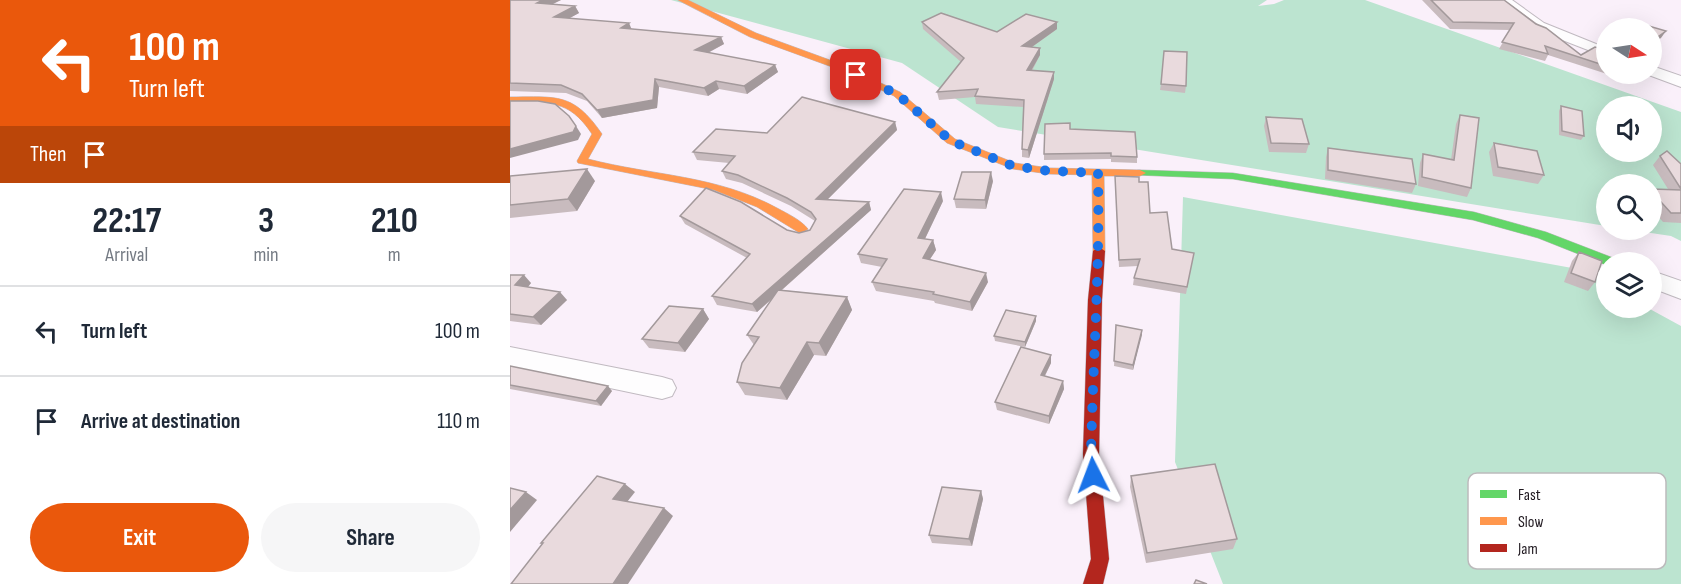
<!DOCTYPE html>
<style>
:root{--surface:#fff;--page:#f6f6f7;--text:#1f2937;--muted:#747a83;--line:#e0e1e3;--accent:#ea580c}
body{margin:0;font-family:"Sofia Sans Condensed",sans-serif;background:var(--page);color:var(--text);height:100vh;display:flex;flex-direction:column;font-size:22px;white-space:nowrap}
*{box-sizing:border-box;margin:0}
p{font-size:20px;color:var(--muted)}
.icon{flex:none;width:33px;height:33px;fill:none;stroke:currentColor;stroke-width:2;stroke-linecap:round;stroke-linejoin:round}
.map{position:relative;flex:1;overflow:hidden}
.sheet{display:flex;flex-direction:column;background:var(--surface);width:510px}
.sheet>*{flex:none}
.hud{background:#ea580c;color:#fff;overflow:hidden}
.needle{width:39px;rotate:102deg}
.tools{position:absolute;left:1086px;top:18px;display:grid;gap:12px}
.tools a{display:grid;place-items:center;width:66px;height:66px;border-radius:50%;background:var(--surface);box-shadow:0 6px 24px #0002;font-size:30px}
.pin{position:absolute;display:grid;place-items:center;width:51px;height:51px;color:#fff;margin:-26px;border-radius:12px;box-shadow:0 3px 9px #0006}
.me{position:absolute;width:66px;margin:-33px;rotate:357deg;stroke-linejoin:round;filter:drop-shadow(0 0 4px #0008)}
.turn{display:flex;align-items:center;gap:21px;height:126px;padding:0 30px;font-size:27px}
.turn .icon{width:78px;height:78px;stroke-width:2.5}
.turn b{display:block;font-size:42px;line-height:51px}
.then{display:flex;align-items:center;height:57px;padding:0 30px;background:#0003;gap:12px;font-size:22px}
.eta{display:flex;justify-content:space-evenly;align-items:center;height:102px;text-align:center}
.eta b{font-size:36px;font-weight:700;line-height:42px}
.button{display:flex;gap:12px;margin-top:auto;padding:12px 30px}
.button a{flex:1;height:69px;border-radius:36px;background:var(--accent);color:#fff;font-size:24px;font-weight:700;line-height:69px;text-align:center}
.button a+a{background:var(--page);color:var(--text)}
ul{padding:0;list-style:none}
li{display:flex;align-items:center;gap:18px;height:90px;padding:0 30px;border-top:2px solid var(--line)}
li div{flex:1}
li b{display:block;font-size:22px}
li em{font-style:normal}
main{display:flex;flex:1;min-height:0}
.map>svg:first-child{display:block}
.green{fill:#bce4d0;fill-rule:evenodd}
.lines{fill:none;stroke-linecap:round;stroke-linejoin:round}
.street-casing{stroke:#c1bac1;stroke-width:2}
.fast-casing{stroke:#c1bac1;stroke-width:1}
.slow-casing{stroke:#c1bac1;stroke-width:1}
.jam-casing{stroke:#c1bac1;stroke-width:1}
.street{fill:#fefdfe;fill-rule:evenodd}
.fast{fill:#63d668;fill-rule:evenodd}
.slow{fill:#ff974d;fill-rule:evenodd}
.jam{fill:#b3261e;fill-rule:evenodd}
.wall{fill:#c8bbbe}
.shaded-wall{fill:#a3999b}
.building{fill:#e9dadd;stroke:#a3999b;stroke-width:1.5}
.route{stroke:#1a73e8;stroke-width:10;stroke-dasharray:0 18}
.key{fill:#fff;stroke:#bcbabc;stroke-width:1.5}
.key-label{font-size:16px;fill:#1f181f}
</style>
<main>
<section class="sheet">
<div class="hud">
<div class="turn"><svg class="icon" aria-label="left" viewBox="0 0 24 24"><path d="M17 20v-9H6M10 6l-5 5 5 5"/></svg><div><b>100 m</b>Turn left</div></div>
<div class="then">Then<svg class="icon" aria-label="arrive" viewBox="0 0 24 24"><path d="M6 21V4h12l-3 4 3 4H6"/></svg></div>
</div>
<div class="eta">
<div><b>22:17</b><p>Arrival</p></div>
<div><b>3</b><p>min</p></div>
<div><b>210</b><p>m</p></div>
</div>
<ul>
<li><svg class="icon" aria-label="left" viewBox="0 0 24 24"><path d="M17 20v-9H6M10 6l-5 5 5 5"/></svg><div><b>Turn left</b></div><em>100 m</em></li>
<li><svg class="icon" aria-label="arrive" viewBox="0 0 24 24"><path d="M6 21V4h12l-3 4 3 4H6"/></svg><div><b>Arrive at destination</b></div><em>110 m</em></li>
</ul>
<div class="button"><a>Exit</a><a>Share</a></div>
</section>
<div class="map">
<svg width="1171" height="584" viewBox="0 0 1171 584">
<rect width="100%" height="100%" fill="#faf0fa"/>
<g class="green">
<path d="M161,0H757L748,6L764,4L774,0H855L1171,112V241L1161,236L1121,230H1142V184H1096V226L488,127L392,63ZM1096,106H1142V152H1096Z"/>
<path d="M673,197L1073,270L1096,284V308H1138L1171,326V584H713L665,462Z"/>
</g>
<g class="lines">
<g class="street-casing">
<g id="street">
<path d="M986,0H1002L1034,23L1096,48V57L1024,29Z"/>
<path d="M1142,66L1171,76V87L1136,74H1142Z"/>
<path d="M1142,271L1171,281V299L1142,288Z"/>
<path d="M0,347L152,377L162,380L166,388L162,396L152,399L0,367Z"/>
</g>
</g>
<g class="fast-casing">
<path id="fast" d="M630,170L723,173L964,212L1036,232L1106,259L1107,262H1096V265L1028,238L963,220L723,179L626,175V171Z"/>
</g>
<g class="slow-casing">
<g id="slow">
<path d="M168,0H178L246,33L328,63L390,92L445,139L505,163L539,168L630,170L636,173L630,176H594L595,251L593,254H585L583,251L582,175L539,174L503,169L437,143L384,96L322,67L240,37Z"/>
<path d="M0,97C47,97 63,92 92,134L78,159C144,176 206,175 267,208C278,214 291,220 298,229L292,233L288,232L247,207L204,190L68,163L67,161L82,134C58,98 39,103 0,103Z"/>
</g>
</g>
<g class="jam-casing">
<path id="jam" d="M589,247L595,251L592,300L589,454L599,559L593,584H573L581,559L573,454L578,300L583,251Z"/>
</g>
<use href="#street" class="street"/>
<use href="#fast" class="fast"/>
<use href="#slow" class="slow"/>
<use href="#jam" class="jam"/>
</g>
<g class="wall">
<path d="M0,0H51L43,4L65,6L69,13L59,18L121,29L211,37L214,44L198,53L265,65L268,72L237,94L209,89L198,96L149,87L147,108L92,118L77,101L56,93L0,91Z"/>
<path d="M912,0H994L1071,55L1096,50V74H1098H1097L1038,55L1035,61L989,49L1000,30L940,29Z"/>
<path d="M412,22L487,32L547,29L522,47L530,48V55L522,71L544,79L519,158L512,157V149L513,107L466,104L465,97L429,100L427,92L451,62L413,29Z"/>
<path d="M651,84L676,86L675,93L650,90Z"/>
<path d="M1051,106L1074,136L1071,140L1049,135V111Z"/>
<path d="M950,115L961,188L957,197L908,186L910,163L913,154L941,160L946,124Z"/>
<path d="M756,117L799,144L796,153L759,152L754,126Z"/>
<path d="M385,122L387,130L317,200L359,202L361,210L272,290L337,297L342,310L316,356L304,355L277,400L235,395L227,382L244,345L237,335L262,299L247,312L207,305L202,296L237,258L175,224L170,216L277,230L289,233L300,230L305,221L281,206L232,183L216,179L212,171L219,163L187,160L183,152L257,133Z"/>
<path d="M560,129L627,157V163L601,162V159L534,160V154Z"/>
<path d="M984,143L1034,175L1028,184L983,176L979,152Z"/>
<path d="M818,148L906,184L902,193L815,179L816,157Z"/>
<path d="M1150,156L1171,164V223L1153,222L1142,209V189H1158L1143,165Z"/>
<path d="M0,176L85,181L67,211L0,218Z"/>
<path d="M605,176L640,213L662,249L684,253L676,294L623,285L624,278L628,266L609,267Z"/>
<path d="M483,181L476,209L446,208L444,199Z"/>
<path d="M433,201L415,239L423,240L426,250L420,259L478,282L462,311L425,303L424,301L366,291L362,282L372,267L351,263L348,254Z"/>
<path d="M1069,252L1085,282L1078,291L1054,282L1062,261Z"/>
<path d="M0,275L21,283L18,287L57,300L31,325L0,321Z"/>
<path d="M193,309L199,319L175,352L139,348L132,339Z"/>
<path d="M526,316V321L515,347L485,341L484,336Z"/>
<path d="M606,325L632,330L623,370L604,366Z"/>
<path d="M541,355V363L535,376L553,381L554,389L539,424L487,410L485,402Z"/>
<path d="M0,366L102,391L91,406L0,389Z"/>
<path d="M621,476L727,539L723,549L636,563L620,487Z"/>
<path d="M471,491L473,499L462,546L422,543L419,535Z"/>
</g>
<g class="shaded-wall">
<path d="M33,0H51L32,9L27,3Z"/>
<path d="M65,6L69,13L49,24L44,17Z"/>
<path d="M547,22V29L512,54V46Z"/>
<path d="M119,23L122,30L111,28Z"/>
<path d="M1156,31L1151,38L1142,44V41Z"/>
<path d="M211,37L214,44L188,58L185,50Z"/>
<path d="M530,48V55L517,78V70Z"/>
<path d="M265,65L268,72L237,94L234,86Z"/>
<path d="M544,72V79L519,158L518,150Z"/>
<path d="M145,79L149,87L147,108L92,118L87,110Z"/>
<path d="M206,81L209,89L198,96L194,88Z"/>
<path d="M385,122L387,130L309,208L306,199Z"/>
<path d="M66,126L71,134L68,140L0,158V149Z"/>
<path d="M77,169L85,181L67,211L58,199Z"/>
<path d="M481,172L483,181L476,209L475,200Z"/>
<path d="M431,192L433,201L411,247L408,238Z"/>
<path d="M359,202L361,210L247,312L242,304Z"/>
<path d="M423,240L426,250L415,267L413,258Z"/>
<path d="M476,273L478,282L462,311L460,302Z"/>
<path d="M14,275L21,283L13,293L5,285Z"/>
<path d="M50,292L57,300L31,325L23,317Z"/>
<path d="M337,297L342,310L316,356L309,343Z"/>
<path d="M193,309L199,319L175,352L168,343Z"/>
<path d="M526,316V321L515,347V342Z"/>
<path d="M632,330V335L623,370V365Z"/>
<path d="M297,342L304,355L277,400L270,388Z"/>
<path d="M541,355V363L531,383V375Z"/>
<path d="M553,381L554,389L539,424V416Z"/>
<path d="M98,386L102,391L91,406L86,401Z"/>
<path d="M115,484L125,492L113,507L103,499Z"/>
<path d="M471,491L473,499L462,546L459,539Z"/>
<path d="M16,492L27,500L0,532V510Z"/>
<path d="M154,508L163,516L118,584H103Z"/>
</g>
<g class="building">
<path d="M0,0H33L27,3L65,6L44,17L119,23L111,28L211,37L185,50L265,65L234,86L206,81L194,88L145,79L143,100L87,110L72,94L51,85L0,83Z"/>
<path d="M921,0H994L1026,24L1036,28L1071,55L1085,47L1096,50V66L1035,46L1038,54L992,42L1004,23L943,22Z"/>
<path d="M431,13L487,32L516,14L547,22L512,46L530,48L517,70L544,72L518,150L512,149L514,100L465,96L468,89L427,92L454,58L412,22Z"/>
<path d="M1125,22L1156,31L1142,41V28H1114Z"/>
<path d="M654,51L677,52L676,86L651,84Z"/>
<path d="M292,97L385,122L306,199L359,202L242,304L202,296L240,254L170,216L196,188L231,202L277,230L289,233L300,230L306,219L301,212L277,198L228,175L212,171L225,156L183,152L206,129L257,133Z"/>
<path d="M0,101H28L45,104L59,116L66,126L63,132L0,149Z"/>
<path d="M1051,106L1072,111L1074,136L1052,131Z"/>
<path d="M950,115L969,118L961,188L912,177L913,154L944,160Z"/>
<path d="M756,117L792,119L799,144L761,143Z"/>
<path d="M560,123V129L625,132L627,157L601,156V153L534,154L535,124Z"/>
<path d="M984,143L1027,151L1034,175L988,167Z"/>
<path d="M818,148L902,159L906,184L818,170Z"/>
<path d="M1157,151L1171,164V189L1150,156Z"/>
<path d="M77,169L58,199L0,205V176Z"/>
<path d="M452,172H481L475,200L444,199Z"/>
<path d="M605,176L629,177V182H638L640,213L657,212L662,249L684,253L677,287L624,278L630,259L609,260Z"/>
<path d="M394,189L431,192L408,238L423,240L413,258L476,273L460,302L423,294L424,292L362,282L377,259L348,254Z"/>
<path d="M1142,189L1171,190V213H1161L1142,192Z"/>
<path d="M1069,252L1092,261L1085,282L1061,273Z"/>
<path d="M0,275H14L5,285L50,292L23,317L0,314Z"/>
<path d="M268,290L337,297L309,343L297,342L270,388L227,382L232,363L249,337L237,335Z"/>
<path d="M159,306L193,309L168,343L132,339Z"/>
<path d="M496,310L526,316L515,342L484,336Z"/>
<path d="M606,325L632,330L623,365L604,361Z"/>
<path d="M511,347L541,355L531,375L553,381L539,416L485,402Z"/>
<path d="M0,366L98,386L86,401L0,385Z"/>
<path d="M705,464L727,539L637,553L621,476Z"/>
<path d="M87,476L115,484L103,499L154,508L103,584H1L33,543H31Z"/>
<path d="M432,487L471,491L459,539L419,535Z"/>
<path d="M0,488L16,492L0,510Z"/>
<path d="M686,580L697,584H684Z"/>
</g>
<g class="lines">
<path class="route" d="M346,75L387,94L441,141L503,166L539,171L588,173C590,267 583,360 581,454L583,475"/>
</g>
<rect x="958" y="473" width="198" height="96" rx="9" class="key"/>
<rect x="970" y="490" width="27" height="8" fill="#63d668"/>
<rect x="970" y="517" width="27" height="8" fill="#ff974d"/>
<rect x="970" y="544" width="27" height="8" fill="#b3261e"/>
<g class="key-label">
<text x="1008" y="500">Fast</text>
<text x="1008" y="527">Slow</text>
<text x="1008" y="554">Jam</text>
</g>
</svg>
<div class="tools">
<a><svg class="needle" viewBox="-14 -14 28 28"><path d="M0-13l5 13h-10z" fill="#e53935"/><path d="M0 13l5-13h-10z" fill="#747a83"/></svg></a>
<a><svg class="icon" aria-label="sound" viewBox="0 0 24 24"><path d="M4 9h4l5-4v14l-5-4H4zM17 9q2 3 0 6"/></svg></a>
<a><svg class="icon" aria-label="search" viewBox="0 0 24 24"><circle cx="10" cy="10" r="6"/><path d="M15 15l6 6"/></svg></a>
<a><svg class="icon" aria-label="layers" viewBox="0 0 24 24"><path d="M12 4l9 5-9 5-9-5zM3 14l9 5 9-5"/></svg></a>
</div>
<div class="pin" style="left:346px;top:75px;background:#d93025"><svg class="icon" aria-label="arrive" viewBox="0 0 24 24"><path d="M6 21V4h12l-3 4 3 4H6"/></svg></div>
<svg class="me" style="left:583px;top:475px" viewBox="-20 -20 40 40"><path d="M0-17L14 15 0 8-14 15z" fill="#1a73e8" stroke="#fff" stroke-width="4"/></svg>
</div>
</main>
